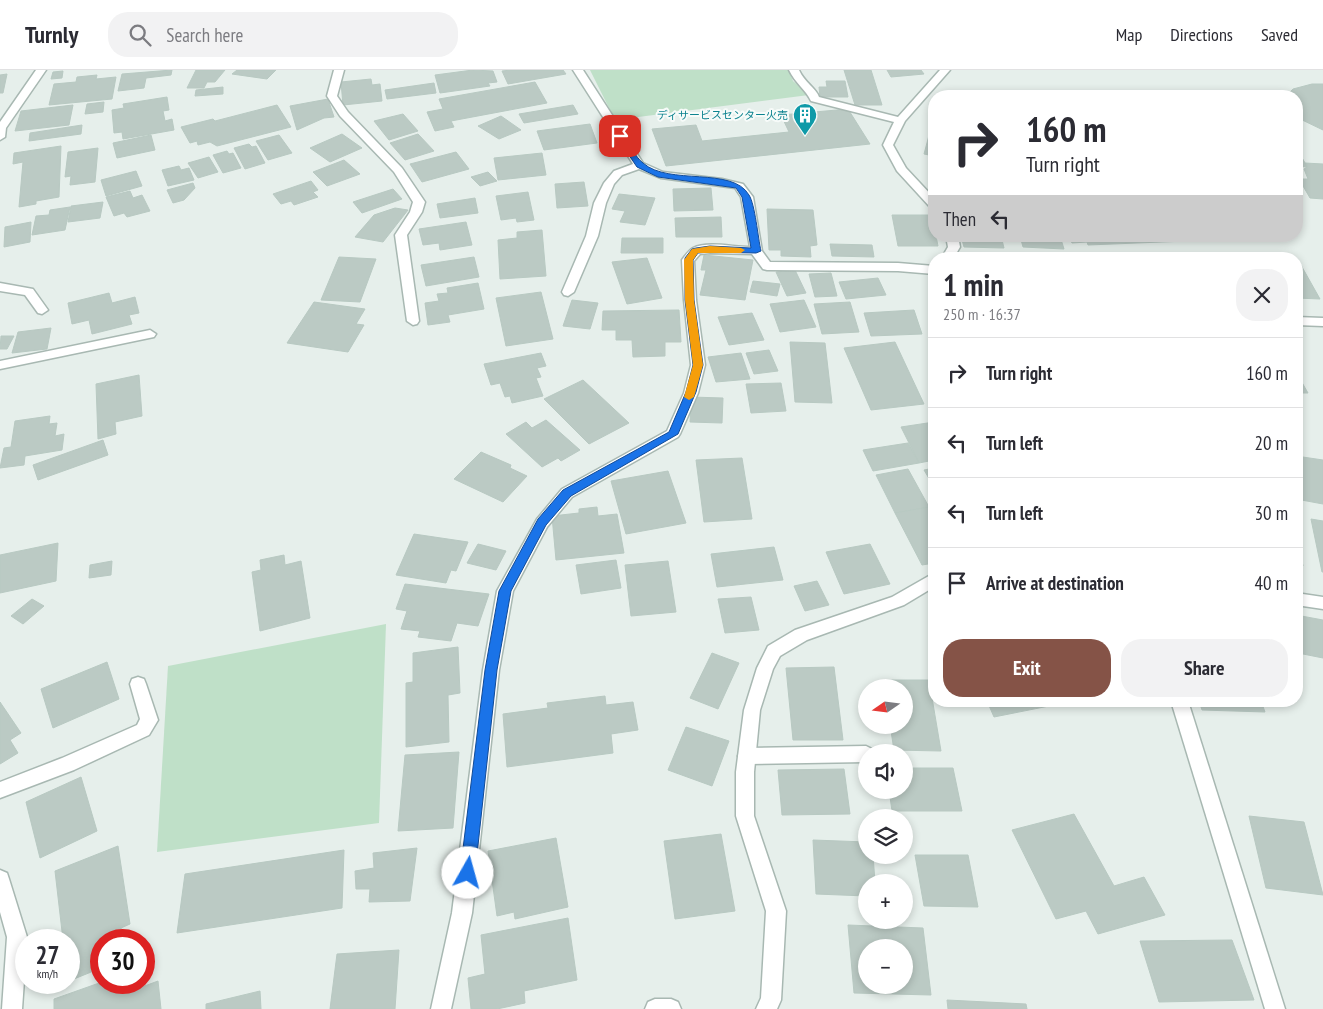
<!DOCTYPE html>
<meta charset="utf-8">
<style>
:root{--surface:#fff;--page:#f2f2f3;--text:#2b2b33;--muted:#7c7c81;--line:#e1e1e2;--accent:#855347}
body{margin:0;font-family:"PT Sans Narrow","Noto Sans JP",sans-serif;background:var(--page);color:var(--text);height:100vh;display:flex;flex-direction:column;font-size:19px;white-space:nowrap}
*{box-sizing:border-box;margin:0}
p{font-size:16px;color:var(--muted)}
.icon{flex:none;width:28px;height:28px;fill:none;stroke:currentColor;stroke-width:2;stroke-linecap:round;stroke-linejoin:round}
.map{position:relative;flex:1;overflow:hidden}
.panel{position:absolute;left:928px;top:182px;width:375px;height:455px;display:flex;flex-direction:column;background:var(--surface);border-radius:20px;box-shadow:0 2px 8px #0003}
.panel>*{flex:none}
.hud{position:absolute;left:928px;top:20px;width:375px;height:152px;border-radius:20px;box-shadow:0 2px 8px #0003;background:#fff;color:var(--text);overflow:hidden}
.needle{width:32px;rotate:256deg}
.controls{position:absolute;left:858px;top:609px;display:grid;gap:10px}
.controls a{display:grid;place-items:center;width:55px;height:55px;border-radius:50%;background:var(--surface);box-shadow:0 2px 8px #0003;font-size:25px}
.speed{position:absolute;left:15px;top:859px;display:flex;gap:10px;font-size:25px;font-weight:700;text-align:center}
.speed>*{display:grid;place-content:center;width:65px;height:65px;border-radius:50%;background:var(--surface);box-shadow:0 2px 8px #0003;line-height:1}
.speed small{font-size:12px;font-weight:400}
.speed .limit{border:8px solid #d22;background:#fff;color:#111}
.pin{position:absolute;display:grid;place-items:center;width:42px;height:42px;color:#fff;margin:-21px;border-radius:10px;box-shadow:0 2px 8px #0006}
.me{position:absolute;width:55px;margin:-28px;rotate:7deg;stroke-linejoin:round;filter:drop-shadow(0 0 4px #0008)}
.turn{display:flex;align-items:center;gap:18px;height:105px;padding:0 15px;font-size:22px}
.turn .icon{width:65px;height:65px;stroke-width:2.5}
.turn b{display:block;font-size:35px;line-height:42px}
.then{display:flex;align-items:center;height:48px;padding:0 15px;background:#0003;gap:10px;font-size:19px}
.round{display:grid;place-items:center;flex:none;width:52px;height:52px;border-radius:20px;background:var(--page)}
.overview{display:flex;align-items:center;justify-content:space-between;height:85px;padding:0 15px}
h1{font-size:30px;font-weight:700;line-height:38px}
.button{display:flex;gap:10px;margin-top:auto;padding:10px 15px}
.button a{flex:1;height:58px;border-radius:20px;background:var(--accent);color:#fff;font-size:20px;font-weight:700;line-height:58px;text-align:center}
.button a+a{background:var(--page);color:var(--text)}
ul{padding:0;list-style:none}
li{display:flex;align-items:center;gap:15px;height:70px;padding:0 15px;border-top:1px solid var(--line)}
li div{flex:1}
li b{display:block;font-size:19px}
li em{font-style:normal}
header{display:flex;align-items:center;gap:30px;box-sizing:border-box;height:70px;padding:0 25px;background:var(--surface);border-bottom:1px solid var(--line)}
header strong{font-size:24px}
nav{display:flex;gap:28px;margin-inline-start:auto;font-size:18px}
.search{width:350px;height:45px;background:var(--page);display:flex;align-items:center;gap:12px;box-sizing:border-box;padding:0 18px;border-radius:20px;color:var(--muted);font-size:19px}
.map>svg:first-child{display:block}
.green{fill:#bfe0c8}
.building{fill:#bbcac4;stroke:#b8c9c2;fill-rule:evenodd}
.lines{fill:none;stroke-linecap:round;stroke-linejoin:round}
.lane-casing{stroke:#a8b8b2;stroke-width:3}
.street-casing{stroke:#a8b8b2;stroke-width:3}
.lane{fill:#fff;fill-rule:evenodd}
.street{fill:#fff;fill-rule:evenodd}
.route{fill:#1a73e8;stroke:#114b97}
.slow{fill:#f59e0b}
.labels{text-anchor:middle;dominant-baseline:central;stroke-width:4;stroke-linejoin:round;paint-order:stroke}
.far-culture-label{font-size:11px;fill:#0d838f;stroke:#f7fbf9;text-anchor:end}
</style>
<header>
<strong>Turnly</strong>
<div class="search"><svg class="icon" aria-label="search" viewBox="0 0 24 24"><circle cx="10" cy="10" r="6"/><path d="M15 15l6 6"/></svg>Search here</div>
<nav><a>Map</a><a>Directions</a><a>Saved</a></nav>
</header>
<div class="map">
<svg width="1323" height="939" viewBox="0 0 1323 939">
<rect width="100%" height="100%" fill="#e6efeb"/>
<g class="green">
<path d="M590,0H789L793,11L809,25L615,50Z"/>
<path d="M386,554L379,753L157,782L168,596Z"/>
</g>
<g class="building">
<path d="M172,0L171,5L146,8L144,18L118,21L122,4Z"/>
<path d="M196,0H225L215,12H207L204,18H187Z"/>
<path d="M237,0H276L267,9L232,4Z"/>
<path d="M473,0L493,1L497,12L488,13L490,16L440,23L435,5Z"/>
<path d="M511,0H563L566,4L508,14L502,1Z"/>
<path d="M844,0H871L882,35H855Z"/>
<path d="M887,0H921L924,4L891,7Z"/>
<path d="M63,1L62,8L51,9L53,2Z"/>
<path d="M7,4L3,23H0V5Z"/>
<path d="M97,5L96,9L116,7L112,29L49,35L54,14L76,12L77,7Z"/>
<path d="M371,9L372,15L380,14L382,31L343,35L341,12Z"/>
<path d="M826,11H845L848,27H820L819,17H827Z"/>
<path d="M535,12L547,33L451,51L454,57L435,61L427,42L443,39L439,29Z"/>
<path d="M434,13L436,23L387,29L385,20Z"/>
<path d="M1312,14H1323V60L1296,47V26H1286L1293,19Z"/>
<path d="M223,17V24L195,26L196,20Z"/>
<path d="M167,27L169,40L163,41L165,51L172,49L174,60L123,69L122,62L114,63L112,40L124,38L123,34Z"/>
<path d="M328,29L334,47L324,48L297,60L290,36Z"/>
<path d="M104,32L103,42L85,44L87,34Z"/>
<path d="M73,35L69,55L15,61L21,41Z"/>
<path d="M277,35L291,57L217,76L210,72L198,75L197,71L190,73L181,57L213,49L215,51Z"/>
<path d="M573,35L578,44L524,53L519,44Z"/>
<path d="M848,39L870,74L666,96L652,59L696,55L702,71L789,62L781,45Z"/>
<path d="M403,44L418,61L389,70L374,51Z"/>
<path d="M501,46L521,60L499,69L478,56Z"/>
<path d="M590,54L597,73L544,80L537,61Z"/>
<path d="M932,54H934V86L924,84Z"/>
<path d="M82,55L81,64L29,71L30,63Z"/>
<path d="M342,64L362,78L330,92L310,78Z"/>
<path d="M418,64L434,81L405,90L390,73Z"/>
<path d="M151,65L155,80L117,88L113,73Z"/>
<path d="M279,65L292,83L268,90L256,71Z"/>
<path d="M249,74L252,77L256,76L265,93L245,99L234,78Z"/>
<path d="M61,76L59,127L36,131V134L19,137L23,92L13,94L14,83Z"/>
<path d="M1296,77L1305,93L1307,97L1296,96Z"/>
<path d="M98,78L95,112L70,115L71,106L65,107L68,82Z"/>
<path d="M227,81L229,84L233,83L241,98L223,103L213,85Z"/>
<path d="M456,82L469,99L422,112L410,94Z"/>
<path d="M542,83L546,105L498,110L494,88Z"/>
<path d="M209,87L218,102L198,108L188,93Z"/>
<path d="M344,90L360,104L327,116L313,102Z"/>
<path d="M1305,93L1323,94V129L1310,128L1299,109H1308L1304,99L1307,97Z"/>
<path d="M179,96L181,100L189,98L194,110L168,116L162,100Z"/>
<path d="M136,101L142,116L106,126L101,110Z"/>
<path d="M488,102L497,111L480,116L471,107Z"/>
<path d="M311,111L318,120L313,122L318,127L294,135L291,131L281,134L273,124Z"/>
<path d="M584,112L588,136L557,138L555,114Z"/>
<path d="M193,113L195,118L184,130L173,133L167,120Z"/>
<path d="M711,118L713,140L674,141L673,119Z"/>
<path d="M393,119L402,129L362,143L353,132Z"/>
<path d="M130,121L133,128L142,125L150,141L127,147L124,143L114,146L106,127Z"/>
<path d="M528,122L534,150L517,152L516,148L501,150L496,126Z"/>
<path d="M619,124L655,128L645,155L620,152L625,141L612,139Z"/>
<path d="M475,128L478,143L440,148L437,134Z"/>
<path d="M103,132L100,148L68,152L71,136Z"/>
<path d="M70,137L65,160L32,165L36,146L49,145L50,140Z"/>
<path d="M395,138L408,140L383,172L355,167L374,145Z"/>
<path d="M767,139L813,140L817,175L810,176L811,187L781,186V180H769Z"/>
<path d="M892,145H930L934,166H936L938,176H898Z"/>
<path d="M721,147L722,167H676L675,148Z"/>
<path d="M31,152L30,172L4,177L5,157Z"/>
<path d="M466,152L472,175L440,180L439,173L423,175L419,159Z"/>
<path d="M542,160L546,206L500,209L498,170L517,168V162Z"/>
<path d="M961,166H1001L1004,178L964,177Z"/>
<path d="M1020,166H1060L1064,179L1023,177Z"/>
<path d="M1068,166H1183L1186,171L1088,175L1087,172L1072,173Z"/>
<path d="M622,168H663V183H621Z"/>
<path d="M830,174L872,175L874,187L832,186Z"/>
<path d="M704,185L753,190L745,230L700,225L706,200H701Z"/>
<path d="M339,187L376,189L360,232L321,230Z"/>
<path d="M474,187L479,207L426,216L421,195Z"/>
<path d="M1261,187L1297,188L1320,229L1296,228V189H1262Z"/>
<path d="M647,188L662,228L627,234L612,192Z"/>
<path d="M795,200L806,223L787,226L776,202Z"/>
<path d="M831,203L837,226L815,227L809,204Z"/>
<path d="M878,208L886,225L846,229L839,212Z"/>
<path d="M753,211L780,214L777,226L750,222Z"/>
<path d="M478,213L484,239L448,245L450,252L428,255L425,233L439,231L437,224L448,223L447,218Z"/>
<path d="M541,222L553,269L506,276L496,228Z"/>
<path d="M109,223L112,233L135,227L139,243L129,245L132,254L92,264L89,250L72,254L68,233Z"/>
<path d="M572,230L598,233L590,259L563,256Z"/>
<path d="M804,230L816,257L780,262L770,234Z"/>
<path d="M314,232L365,239L356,254L364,255L348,282L287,273Z"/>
<path d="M850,232L859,262L822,264L814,234Z"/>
<path d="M679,240L681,272H665V286L633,287L632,270H616V260H602L603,241Z"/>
<path d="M914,240L922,264L871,266L864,243Z"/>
<path d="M752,243L764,270L729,275L718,247Z"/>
<path d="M51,258L47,279L12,283L18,262Z"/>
<path d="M1,266H14L7,279H0Z"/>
<path d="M790,272L825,273L832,333L795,332Z"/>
<path d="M895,272L924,334L871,340L844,278Z"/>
<path d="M769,280L778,301L754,304L746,283Z"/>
<path d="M541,283L546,296L537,298L541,307L536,308L543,326L512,333L510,326L505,327L500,313L491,315L484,294Z"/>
<path d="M741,283L750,309L716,312L708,287Z"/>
<path d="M1296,302L1308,323H1296Z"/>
<path d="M139,305L142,346L115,352L116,364L98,369L96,314Z"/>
<path d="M583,310L629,353L589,374L544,329Z"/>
<path d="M781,313L786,341L751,343L746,314Z"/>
<path d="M691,327L723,328L722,353L690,352Z"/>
<path d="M50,346L49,354L57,353L55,366L64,364L62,380L25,386L24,395L0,398L4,378L11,377L15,351Z"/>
<path d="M546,350L580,380L561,391L558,388L542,397L506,364L526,352L532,358Z"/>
<path d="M934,352V390L919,393L901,357Z"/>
<path d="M103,370L108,385L38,410L33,395Z"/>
<path d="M908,373L919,393L873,401L863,380Z"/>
<path d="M481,382L511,395L510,398L527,406L503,432L454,409Z"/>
<path d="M1296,386L1323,390V434L1296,429Z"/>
<path d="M742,388L752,449L704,452L696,390Z"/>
<path d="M934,398V417L924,400Z"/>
<path d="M908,399L929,437L895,443L876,405Z"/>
<path d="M668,401L686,453L626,464L611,411Z"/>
<path d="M597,437L598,446L617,444L624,483L556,490L552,446L579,443V439Z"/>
<path d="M929,437L934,445V493L922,495L895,443Z"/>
<path d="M1311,449L1323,451V502H1322Z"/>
<path d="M1296,461L1303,496L1296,495Z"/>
<path d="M414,464L468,472L456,501L451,500L446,513L396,505Z"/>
<path d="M58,473L56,511L0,523V485Z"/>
<path d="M478,474L506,481L496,500L467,493Z"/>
<path d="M870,474L890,514L844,524L826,482Z"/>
<path d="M774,477L783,510L717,517L711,484Z"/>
<path d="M284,485L285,495L301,491L310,548L260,561L252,502L261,500L260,490Z"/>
<path d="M616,490L621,518L581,524L576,495Z"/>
<path d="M112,491L111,505L89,508L90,495Z"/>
<path d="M668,491L676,542L631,546L625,495Z"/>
<path d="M817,511L829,535L805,541L794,516Z"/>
<path d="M405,514L489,524L478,556L457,553L451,571L418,567L420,561L401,559L407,541L396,539Z"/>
<path d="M751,527L759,560L725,563L718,529Z"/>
<path d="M32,529L44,536L23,554L11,546Z"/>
<path d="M1296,545L1323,550V588L1298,583Z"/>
<path d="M458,577L460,623L448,625L449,672L406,677V613L413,612V583Z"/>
<path d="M712,583L739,593L718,639L690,628Z"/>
<path d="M107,592L119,629L53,658L41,619Z"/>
<path d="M834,597L843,670H793L786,598Z"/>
<path d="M884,610H929L941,681L894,680L890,655H904V618H885Z"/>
<path d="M605,626L606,635L633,632L638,660L611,664L613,683L507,697L503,644L548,638L547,633Z"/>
<path d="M987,631H1052L1054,635L994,647Z"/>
<path d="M1199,631H1261L1265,642L1202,640Z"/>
<path d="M0,632L21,663L10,670L18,683L0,694Z"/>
<path d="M686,657L729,671L712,716L668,700Z"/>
<path d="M459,682L453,758L398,761L405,685Z"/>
<path d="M904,698H953L962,741H892L889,720H904Z"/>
<path d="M844,699L850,744L782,745L778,700Z"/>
<path d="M81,707L97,761L40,788L26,732Z"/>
<path d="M1074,744L1114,816L1144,807L1165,845L1098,864L1086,841L1056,849L1012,760Z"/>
<path d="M1249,746L1304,752L1323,825L1266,818Z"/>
<path d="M721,764L735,841L675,849L664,771Z"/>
<path d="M556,768L568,837L515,849L514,842L497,846L488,781Z"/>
<path d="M813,770L866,772V785H873L875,812H866V826L816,824Z"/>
<path d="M118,776L130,854L121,858L123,870H101V898L69,911V870H63L55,801Z"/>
<path d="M417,778L410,831L369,832L370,819H356L355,801L374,798L373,783Z"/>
<path d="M344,780L342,838L177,863L185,804Z"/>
<path d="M915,785H968L978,837L924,836Z"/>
<path d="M568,848L577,910L524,921L525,933L497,939H471L468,908L485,904L481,865Z"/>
<path d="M848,855L923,858L931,925L854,923ZM866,878H904V915H866Z"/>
<path d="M1232,870L1254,930L1159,932L1140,871Z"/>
<path d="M399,880L395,939H330L337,884Z"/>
<path d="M158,911L161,939H54V929L102,912H122L123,924Z"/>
<path d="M260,921L261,939H206V934Z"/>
<path d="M947,930L1026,934L1027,939H948Z"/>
</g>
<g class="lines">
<g class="lane-casing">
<g id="lane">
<path d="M150,260L156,264L154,267L0,299V291Z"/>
<path d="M138,607L144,609L146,614L158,650L149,665L74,700L0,728V712L62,688L137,655L140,649L130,614L132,609Z"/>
<path d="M866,676L872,679L874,682H866V692L747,694L741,692L738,686L741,680L747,678Z"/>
</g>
</g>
<g class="street-casing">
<g id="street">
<path d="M36,0H46L6,58L5,67L0,70V52Z"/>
<path d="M334,0H344L337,26L348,42L402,98L425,132L422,142L407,165L419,251L417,254L413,255L407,251L395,165L410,142L413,132L394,102L340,46L327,26Z"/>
<path d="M573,0H583L643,93L663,102L722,109L743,114L753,127L762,181L770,192L898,193L934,196V204L898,201L767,200L763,199L752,184L710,183L700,184L694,191L696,230L705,295L698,323L680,364L678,367L572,427L547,457L513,521L499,600L472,843L451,939H431L452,843L483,600L497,521L537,449L562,419L667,361L684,323L691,295L684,230L682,190C685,186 689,180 693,178C708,171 733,177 750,177L741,127L735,118L661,108L639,99L622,105L614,114L606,133L598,166L574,222L568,226L564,225L562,222L586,166L594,133L604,113L614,101L633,94Z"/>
<path d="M789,0H799C804,12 816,18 819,27L898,47L940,0H950L905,51L893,75L906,98L934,128V138L930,137L897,101L883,75L894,52L811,31C806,20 795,13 789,0Z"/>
<path d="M946,166H958L960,177L953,189H941L948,177Z"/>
<path d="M0,213L33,219L48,240L42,244L38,243L25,225L0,221Z"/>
<path d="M1296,247L1323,248V256L1296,255Z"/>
<path d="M934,503V517L904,535L807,570L780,586L773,599L760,640L754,702V746L786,841L781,930L777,939H756L761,928L766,841L736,746V702L744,640L757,598L768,576L795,560L892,527Z"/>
<path d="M1296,523L1323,527V539L1296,535Z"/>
<path d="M1171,631H1188L1285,939H1265Z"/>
<path d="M0,800L7,803L9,809L27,867L22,939H2L7,867L0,842Z"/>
<path d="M655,929H671L678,932L681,939H645L648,932Z"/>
</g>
</g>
<use href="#lane" class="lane"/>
<use href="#street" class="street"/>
</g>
<path class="route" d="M617,65H623C629,73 635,87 643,93C669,116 732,96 749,125C755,134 758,168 761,181L756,183L710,182L698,183L693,190L694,230L703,295L696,322L678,364L571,426L546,455L511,521L497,600L475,803L473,808L468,810L463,808L460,803L485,600L499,521L538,449L563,420L669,362L686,322L693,295L685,230V188L692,179L696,178L710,176L751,178L742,127L736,118L658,107L637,97L616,66Z"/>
<path class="slow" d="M710,176L741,178L745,180L741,183H698L693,190L694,230L703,295L694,327L689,330L684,327L693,295L685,230L684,190L692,179Z"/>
<defs>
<g id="building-pin" transform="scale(1.25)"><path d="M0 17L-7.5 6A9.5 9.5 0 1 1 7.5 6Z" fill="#0f9aa8" stroke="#f7fbf9"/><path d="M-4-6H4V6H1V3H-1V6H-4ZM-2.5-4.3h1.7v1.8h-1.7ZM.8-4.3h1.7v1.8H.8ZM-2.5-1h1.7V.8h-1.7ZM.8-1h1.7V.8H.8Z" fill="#fff"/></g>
</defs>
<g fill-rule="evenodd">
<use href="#building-pin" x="805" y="45"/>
</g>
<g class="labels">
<g class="far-culture-label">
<text x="788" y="45">ディサービスセンター火売</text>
</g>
</g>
</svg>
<div class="controls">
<a><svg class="needle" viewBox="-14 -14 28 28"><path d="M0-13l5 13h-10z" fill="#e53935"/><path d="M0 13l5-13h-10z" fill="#7c7c81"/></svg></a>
<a><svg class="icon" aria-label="sound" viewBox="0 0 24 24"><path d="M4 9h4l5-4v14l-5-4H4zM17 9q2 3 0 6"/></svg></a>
<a><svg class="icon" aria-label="layers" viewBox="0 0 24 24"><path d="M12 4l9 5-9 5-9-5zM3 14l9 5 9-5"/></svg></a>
<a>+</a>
<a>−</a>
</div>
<div class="speed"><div>27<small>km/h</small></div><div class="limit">30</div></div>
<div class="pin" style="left:620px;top:66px;background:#d93025"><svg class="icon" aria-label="arrive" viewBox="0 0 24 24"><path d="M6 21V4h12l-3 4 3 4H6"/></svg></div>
<svg class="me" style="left:468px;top:803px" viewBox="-20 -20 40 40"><circle r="19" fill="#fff"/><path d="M0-13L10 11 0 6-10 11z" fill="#1a73e8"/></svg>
<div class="hud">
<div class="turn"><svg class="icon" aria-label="right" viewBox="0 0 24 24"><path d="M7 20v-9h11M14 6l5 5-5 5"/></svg><div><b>160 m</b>Turn right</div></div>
<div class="then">Then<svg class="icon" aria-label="left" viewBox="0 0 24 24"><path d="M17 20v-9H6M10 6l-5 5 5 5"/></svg></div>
</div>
<section class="panel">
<div class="overview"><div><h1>1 min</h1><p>250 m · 16:37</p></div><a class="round"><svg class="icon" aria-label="close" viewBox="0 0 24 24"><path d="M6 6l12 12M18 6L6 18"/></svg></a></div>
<ul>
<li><svg class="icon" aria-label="right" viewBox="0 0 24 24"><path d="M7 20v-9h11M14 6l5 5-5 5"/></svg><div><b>Turn right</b></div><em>160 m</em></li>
<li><svg class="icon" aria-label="left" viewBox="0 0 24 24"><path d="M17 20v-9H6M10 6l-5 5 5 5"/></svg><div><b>Turn left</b></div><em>20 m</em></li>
<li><svg class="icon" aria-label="left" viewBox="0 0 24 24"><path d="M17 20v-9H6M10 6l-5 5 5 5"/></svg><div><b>Turn left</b></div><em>30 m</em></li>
<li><svg class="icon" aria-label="arrive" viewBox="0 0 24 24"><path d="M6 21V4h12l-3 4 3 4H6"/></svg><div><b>Arrive at destination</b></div><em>40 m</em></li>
</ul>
<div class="button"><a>Exit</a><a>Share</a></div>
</section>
</div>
